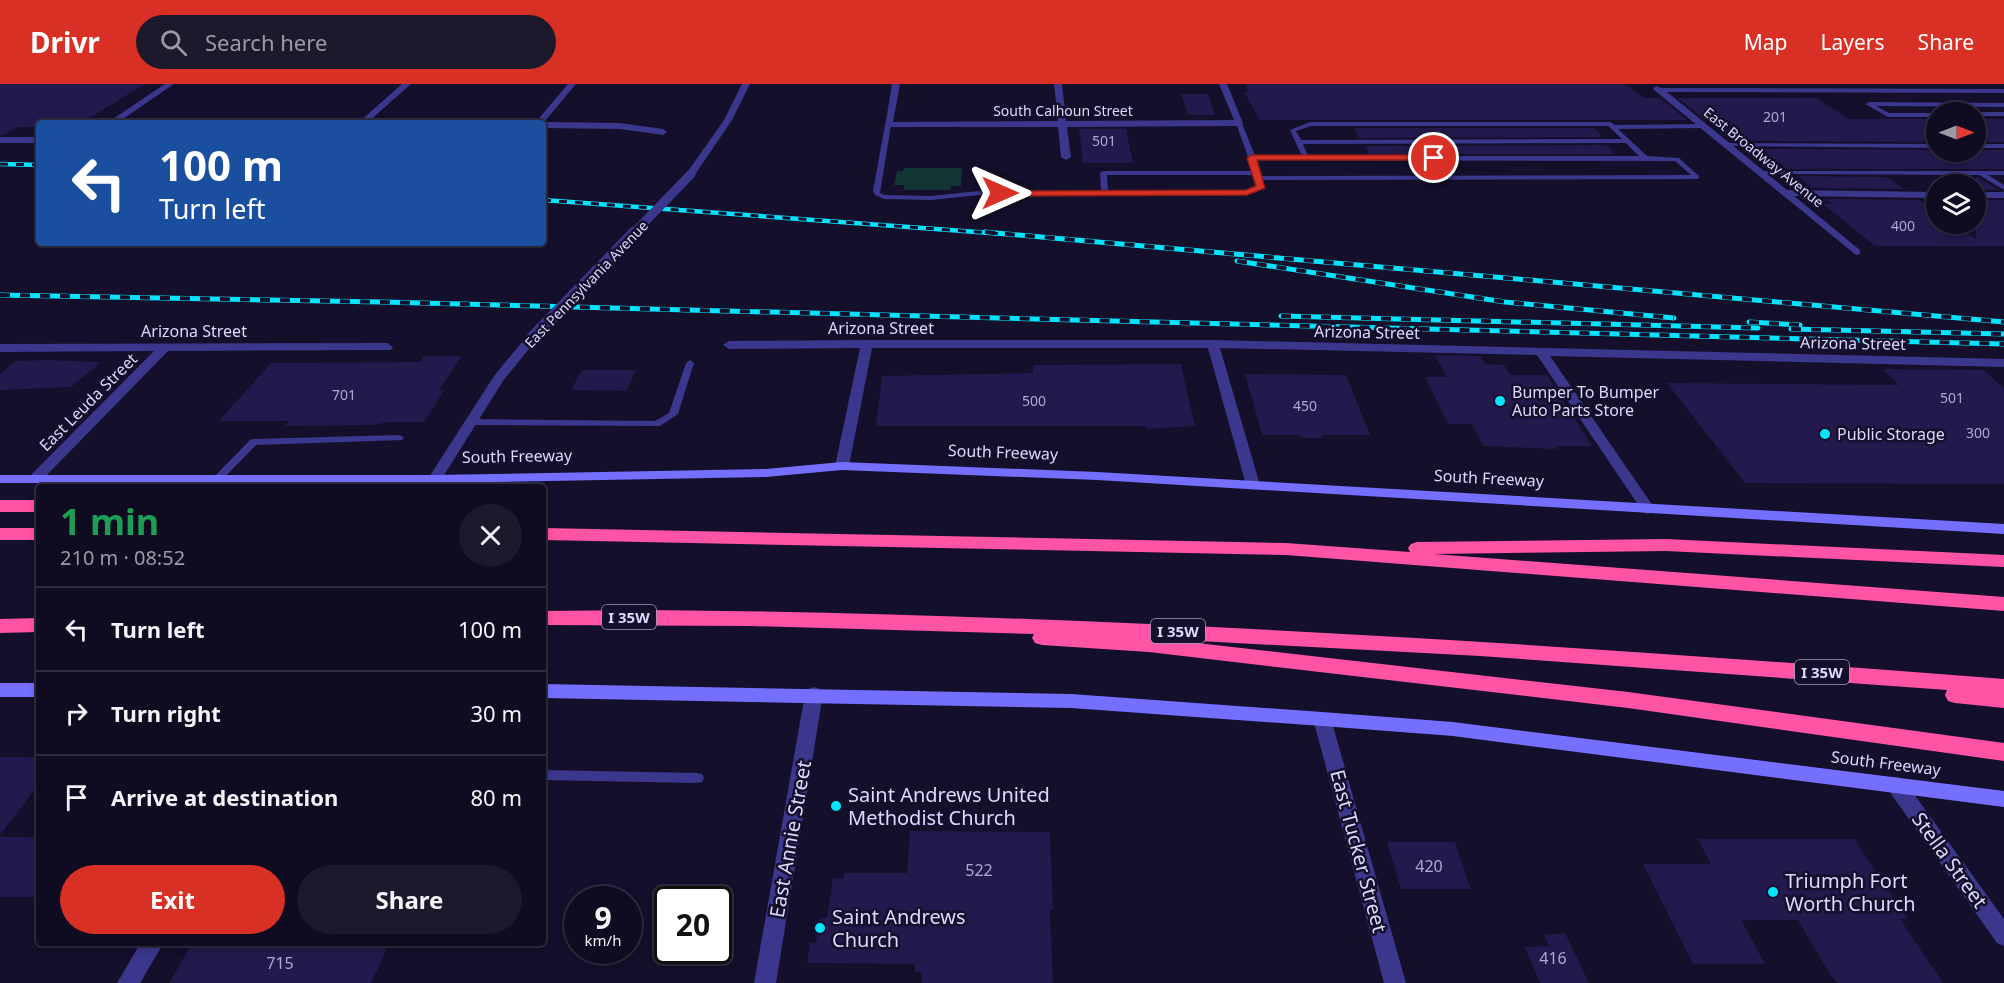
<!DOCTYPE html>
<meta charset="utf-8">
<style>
:root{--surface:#0f0b20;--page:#1d192d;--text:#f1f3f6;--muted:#9b9ba5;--line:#2f2b3e;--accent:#d93025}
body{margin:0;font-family:"Noto Sans",sans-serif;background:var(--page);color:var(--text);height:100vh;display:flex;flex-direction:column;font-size:22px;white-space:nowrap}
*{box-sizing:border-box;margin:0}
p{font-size:20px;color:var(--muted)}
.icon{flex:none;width:33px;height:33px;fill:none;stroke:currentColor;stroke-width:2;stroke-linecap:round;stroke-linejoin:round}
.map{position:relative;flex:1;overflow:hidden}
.sheet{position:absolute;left:36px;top:400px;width:510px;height:462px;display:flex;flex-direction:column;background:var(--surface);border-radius:6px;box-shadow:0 3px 9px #0003,0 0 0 2px var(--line)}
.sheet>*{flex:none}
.banner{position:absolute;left:36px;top:36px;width:510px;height:126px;border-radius:6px;box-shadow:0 3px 9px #0003,0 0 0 2px var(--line);background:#1a4fa0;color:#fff;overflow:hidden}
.needle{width:39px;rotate:90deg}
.buttons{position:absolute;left:1926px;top:18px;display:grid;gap:12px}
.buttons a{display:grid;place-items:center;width:60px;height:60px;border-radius:50%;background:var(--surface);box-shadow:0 3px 9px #0003,0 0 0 2px var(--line);font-size:30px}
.speed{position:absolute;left:564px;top:802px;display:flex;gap:12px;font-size:30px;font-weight:700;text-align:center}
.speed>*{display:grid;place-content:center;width:78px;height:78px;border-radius:50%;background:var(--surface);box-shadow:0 3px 9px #0003,0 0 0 2px var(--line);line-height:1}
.speed small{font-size:15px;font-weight:400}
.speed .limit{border:3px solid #111;border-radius:9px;background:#fff;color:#111}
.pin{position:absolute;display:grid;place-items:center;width:51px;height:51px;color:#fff;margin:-26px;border:3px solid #fff;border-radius:50%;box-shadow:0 2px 6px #0007}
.me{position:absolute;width:66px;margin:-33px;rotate:90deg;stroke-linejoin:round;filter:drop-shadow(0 0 4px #0008)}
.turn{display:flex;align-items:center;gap:21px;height:126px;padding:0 24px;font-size:27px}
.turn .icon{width:78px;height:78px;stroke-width:2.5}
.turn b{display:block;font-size:42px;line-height:51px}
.round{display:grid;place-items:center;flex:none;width:63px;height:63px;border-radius:32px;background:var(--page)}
.headline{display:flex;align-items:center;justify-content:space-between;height:102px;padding:0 24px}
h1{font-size:36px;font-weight:700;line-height:45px;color:#1e9e55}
.action{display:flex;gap:12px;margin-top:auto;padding:12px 24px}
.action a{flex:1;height:69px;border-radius:36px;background:var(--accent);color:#fff;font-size:24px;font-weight:700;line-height:69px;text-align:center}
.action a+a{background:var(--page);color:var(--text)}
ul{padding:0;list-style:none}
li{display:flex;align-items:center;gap:18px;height:84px;padding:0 24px;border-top:2px solid var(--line)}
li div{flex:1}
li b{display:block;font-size:22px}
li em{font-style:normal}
header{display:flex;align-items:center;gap:36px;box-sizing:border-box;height:84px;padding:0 30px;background:var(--accent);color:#fff}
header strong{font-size:28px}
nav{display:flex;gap:33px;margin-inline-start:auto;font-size:21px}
.search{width:420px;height:54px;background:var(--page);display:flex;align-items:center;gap:15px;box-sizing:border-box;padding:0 21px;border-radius:33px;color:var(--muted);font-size:22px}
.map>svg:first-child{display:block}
.green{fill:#113534}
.building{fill:#24194c}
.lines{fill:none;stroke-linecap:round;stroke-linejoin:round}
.service{fill:#3b378c;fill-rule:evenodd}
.minor{fill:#3b378c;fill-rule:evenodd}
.tertiary{fill:#3b378c;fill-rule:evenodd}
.secondary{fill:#746fff;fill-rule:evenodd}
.motorway{fill:#ff53a4;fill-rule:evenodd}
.rail-far1-casing{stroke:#04e4ff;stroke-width:4.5}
.rail-casing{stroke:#04e4ff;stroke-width:5}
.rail-far1{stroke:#140f2a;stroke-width:3;stroke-dasharray:8;stroke-linecap:butt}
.rail{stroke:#140f2a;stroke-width:4;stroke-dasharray:10;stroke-linecap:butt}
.tertiary-bridge-far1{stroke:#3b378c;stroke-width:9}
.tertiary-bridge{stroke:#3b378c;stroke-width:12}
.route{fill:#d93025;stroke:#8d1f18;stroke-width:1.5}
.poi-dot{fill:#04e4ff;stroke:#140f2a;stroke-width:2}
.labels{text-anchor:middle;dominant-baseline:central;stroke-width:5;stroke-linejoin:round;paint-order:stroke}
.far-street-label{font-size:14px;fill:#ddd8ff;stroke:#140f2a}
.number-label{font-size:14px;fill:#afa8d2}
.shield{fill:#140f2a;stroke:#a19cbf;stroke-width:1.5}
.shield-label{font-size:15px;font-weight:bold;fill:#ddd8ff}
.street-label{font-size:16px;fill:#ddd8ff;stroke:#140f2a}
.poi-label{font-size:16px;fill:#ddd8ff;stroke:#140f2a;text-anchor:start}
.near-number-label{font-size:16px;fill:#afa8d2}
.near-poi-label{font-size:20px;fill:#ddd8ff;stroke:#140f2a;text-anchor:start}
.near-street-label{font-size:20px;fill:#ddd8ff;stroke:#140f2a}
</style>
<header>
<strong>Drivr</strong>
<div class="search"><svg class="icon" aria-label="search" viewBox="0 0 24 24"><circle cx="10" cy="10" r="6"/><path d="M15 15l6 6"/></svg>Search here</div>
<nav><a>Map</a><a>Layers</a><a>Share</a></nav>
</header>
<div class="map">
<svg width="2004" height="899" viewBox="0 0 2004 899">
<rect width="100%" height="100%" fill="#140f2a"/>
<path class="green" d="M904,84H962L961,102H951L950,106H904V101H894L897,87H903Z"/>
<g class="building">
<path d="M0,0H145L81,39H39V43H17L4,51H0Z"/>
<path d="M1246,0H1624L1644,14H1660L1687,36H1260L1244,8L1248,7Z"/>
<path d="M1181,10H1208L1215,31H1188Z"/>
<path d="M1678,14H1816L1849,35H1936V58L1752,57L1745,51H1729L1709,36H1705Z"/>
<rect x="1976" y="35" width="28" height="23"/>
<path d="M1354,44H1594L1603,53L1359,54Z"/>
<path d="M1079,45H1126L1133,79H1083Z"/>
<path d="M1606,61L1615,70H1369L1365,62Z"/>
<path d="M1762,65L2004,66V85H1787Z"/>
<path d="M1797,92L1886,93L1904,105L1812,104Z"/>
<path d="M1976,93H1978L1999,106H1976Z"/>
<path d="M1825,115L1920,116L1936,128V140H1953L1976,155V116H2004V162H1875L1823,120H1832Z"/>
<path d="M1435,271L1480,272L1485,280L1504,281L1511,291H1547L1592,362H1555L1557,365L1483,362L1472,340H1448L1425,293H1447Z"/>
<path d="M424,272H462L439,306L445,305L424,338H388L374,341L285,342L289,337H219L271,279L420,278Z"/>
<path d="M48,276L101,278L71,303L0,306V290L15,277Z"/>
<path d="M1181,280L1195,342L1147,345L1146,342H876L882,292L1033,289V281Z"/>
<path d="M1883,285L1983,286L2004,304V400L1745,399L1667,299L1899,301Z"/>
<path d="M582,286H636L626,307L571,306Z"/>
<path d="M1245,290L1346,291L1370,351H1322L1323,354H1301L1300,351H1262Z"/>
<path d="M0,673H39V700L0,751Z"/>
<path d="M910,747L1050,748L1053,826H1050L1053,899H922V888H915V880L807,879L810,859H816L820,834H827L833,794L843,795L844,789H907Z"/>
<rect x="0" y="753" width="39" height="60"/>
<path d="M1698,755H1854L1908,835H1900L1943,899H1838L1831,892L1798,836H1741L1765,880H1693L1643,780H1711Z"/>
<path d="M1387,758H1455L1471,805H1401Z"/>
<path d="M1565,849L1589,899H1540L1525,863L1549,862L1544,851Z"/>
<path d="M192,860H389L371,899H169Z"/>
</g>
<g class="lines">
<g class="service">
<path d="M1869,18L2004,19V23L1876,22L1889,29H1936V33H1888L1867,21L1866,20Z"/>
<path d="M1975,28H2004V32H1976Z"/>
<path d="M1239,37L1242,39L1255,72H1302L1290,46L1310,38H1610L1615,41L1705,40L1708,42L1705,44L1618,45L1647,72L1679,74L1699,92V94L1697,95L1262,96L1263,104L1247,111H979L931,116L884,115L875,111L873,107L885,41L888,39L891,41L880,109L885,111L931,112L979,107H1101L1100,89L1103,87H1253L1236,39ZM1311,42H1608L1622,55L1301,56L1296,47ZM1626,59L1639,72H1308L1303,60ZM1256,76L1675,77L1691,91L1261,92ZM1107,91H1254L1257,102L1246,107H1108Z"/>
<path d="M1729,59L1936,60V64L1727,62V60Z"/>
<rect x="1976" y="60" width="28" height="4"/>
<path d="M1763,87H2004V91H1988L2004,101V106L1979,91L1761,90V88Z"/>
<path d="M690,276L694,279L678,330L660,342L469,341L464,338L469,335L655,337L669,329L686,279Z"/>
<path d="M399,351L402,352L404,354L402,356L256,361L221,397H213L212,395L250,356L253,355Z"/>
<path d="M543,686L697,689L702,690L704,694L702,698L697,699L543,696Z"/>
</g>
<g class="minor">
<path d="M165,0H174L117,39H107Z"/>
<path d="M402,0H411L367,39H358Z"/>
<path d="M568,0H576L544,38L620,39L663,45L667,48L663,51L620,45L543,44V39H535Z"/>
<path d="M892,0H900L893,38L1058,37L1054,0H1062L1066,37L1234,36L1219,0H1227L1243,39L1239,42L1067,43L1071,73L1066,76L1061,73L1058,43H885Z"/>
<path d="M1657,2L1661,4L2004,5V9L1667,8L1787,106L1936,108V114L1794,112L1860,166V170L1856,171L1654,6L1653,4Z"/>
<rect x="0" y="53" width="39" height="6"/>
<rect x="1976" y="108" width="28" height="6"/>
<path d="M867,256H1213L2004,275V283L1550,272L1655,425L1648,430L1643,428L1537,271L1220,264L1260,401L1253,406L1246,401L1208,264H872L849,382L842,386L835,382L860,264L729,265L723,261L729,257Z"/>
<path d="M387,259L393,263L391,266L168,267L40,398H30L28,395L30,392L154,267L0,268V260Z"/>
<path d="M814,603L820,605L823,610L776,899H754L805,610L808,605Z"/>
<path d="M1322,628L1328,630L1331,635L1406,899H1384L1313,635L1316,630Z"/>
<path d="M1896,693L1903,695L2004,835V862L1997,859L1889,707L1887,701L1889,695Z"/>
</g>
<g class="tertiary">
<path d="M742,0H750L732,36L694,92H688L686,90L724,36Z"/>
<path d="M531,251L537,255L503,297L436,404H422L494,292L527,252Z"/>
<path d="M140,860H163L140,899H117Z"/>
</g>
<g class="secondary">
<path d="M842,378L1097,388L2004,440V450L1097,396L842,386L766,393L434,399H0V391H434L766,385Z"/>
<rect x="0" y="599" width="39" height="14"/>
<path d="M543,600L1071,610L1322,628L1453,638L2004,707V723L1453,652L1322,642L1071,624L543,614Z"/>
</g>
<g class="motorway">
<rect x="0" y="416" width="39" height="12"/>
<rect x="0" y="444" width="39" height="12"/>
<path d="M543,444L1286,459L1410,468L1408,464L1411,460L1417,458L1666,455L2004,471V483L1666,467L1434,470L2004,513V527L1286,471L543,456Z"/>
<path d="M646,526C1100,530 1552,560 2004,595V624L1955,619L1948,617L1945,611L1947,606L1480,572L1162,555L1628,608L2004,659V677L1628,624L1149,568L1042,561L1035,559L1032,554L1034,550L749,542L543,541V527Z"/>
<path d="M39,534V548L0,549V535Z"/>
</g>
<g class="rail-far1-casing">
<g id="rail-far1">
<path d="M0,80L39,81"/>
<path d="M543,116L1004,150"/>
</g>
</g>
<g class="rail-casing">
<g id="rail">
<path d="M985,148L2004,238"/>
<path d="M1237,177L1505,218L1674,234"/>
<path d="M0,211L382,218L2004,260"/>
<path d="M1281,232L1758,244"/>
<path d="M1749,238L1800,241"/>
<path d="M1791,245L2004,250"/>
</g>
</g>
<use href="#rail-far1" class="rail-far1"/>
<use href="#rail" class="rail"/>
<path class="tertiary-bridge-far1" d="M633,150L691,90"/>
<path class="tertiary-bridge" d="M531,255L635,148"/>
</g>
<path class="route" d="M1252,71H1434L1438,74L1434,76H1257L1265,104L1247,111L1000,112L995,109L1000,107L1246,106L1256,102L1247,74Z"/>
<g class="poi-dot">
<circle cx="1500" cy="317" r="6"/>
<circle cx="1825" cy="350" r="6"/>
<circle cx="836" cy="722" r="6"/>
<circle cx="1773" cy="808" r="6"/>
<circle cx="820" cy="844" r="6"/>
</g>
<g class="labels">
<g class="far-street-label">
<text x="1063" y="26">South Calhoun Street</text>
<text transform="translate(1764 73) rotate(39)">East Broadway Avenue</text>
<text transform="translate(586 200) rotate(-46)">East Pennsylvania Avenue</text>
</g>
<g class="number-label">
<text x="1775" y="32">201</text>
<text x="1104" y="56">501</text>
<text x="1903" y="141">400</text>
<text x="344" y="310">701</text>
<text x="1952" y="313">501</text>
<text x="1034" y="316">500</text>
<text x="1305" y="321">450</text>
<text x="1978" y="348">300</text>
</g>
<g class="shield">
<rect x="602" y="521" width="54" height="24" rx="4.5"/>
<rect x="1151" y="535" width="54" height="24" rx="4.5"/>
<rect x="1795" y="576" width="54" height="24" rx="4.5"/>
</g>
<g class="shield-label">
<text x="629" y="533">I 35W</text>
<text x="1178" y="547">I 35W</text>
<text x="1822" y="588">I 35W</text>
</g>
<g class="street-label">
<text x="881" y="244">Arizona Street</text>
<text x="194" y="247">Arizona Street</text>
<text transform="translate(1367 248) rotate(1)">Arizona Street</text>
<text transform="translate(1853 259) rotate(1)">Arizona Street</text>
<text transform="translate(88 318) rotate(-45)">East Leuda Street</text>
<text transform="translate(1003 368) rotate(2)">South Freeway</text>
<text transform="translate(517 372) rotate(-1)">South Freeway</text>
<text transform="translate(1489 394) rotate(3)">South Freeway</text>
<text transform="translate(1886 679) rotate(7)">South Freeway</text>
</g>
<g class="poi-label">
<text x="1512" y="308">Bumper To Bumper<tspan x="1512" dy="18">Auto Parts Store</tspan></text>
<text x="1837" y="350">Public Storage</text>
</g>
<g class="near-number-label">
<text x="1429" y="782">420</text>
<text x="979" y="786">522</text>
<text x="1553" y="874">416</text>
<text x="280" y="879">715</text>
</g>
<g class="near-poi-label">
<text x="848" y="710">Saint Andrews United<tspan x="848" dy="23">Methodist Church</tspan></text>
<text x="1785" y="796">Triumph Fort<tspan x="1785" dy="23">Worth Church</tspan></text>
<text x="832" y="832">Saint Andrews<tspan x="832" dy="23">Church</tspan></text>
</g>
<g class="near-street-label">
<text transform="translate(790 755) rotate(-80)">East Annie Street</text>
<text transform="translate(1359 767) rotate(75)">East Tucker Street</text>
<text transform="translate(1950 776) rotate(54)">Stella Street</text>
</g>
</g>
</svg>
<div class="buttons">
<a><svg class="needle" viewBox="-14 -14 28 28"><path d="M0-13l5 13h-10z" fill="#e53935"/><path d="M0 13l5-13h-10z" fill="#9b9ba5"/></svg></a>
<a><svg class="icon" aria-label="layers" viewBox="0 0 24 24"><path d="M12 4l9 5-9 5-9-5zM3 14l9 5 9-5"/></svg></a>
</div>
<div class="speed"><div>9<small>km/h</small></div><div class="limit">20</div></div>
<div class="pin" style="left:1434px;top:74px;background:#d93025"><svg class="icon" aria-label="arrive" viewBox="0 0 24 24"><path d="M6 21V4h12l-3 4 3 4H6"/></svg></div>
<svg class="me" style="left:1000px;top:109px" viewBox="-20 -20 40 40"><path d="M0-17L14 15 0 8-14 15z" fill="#d93025" stroke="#fff" stroke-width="4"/></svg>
<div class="banner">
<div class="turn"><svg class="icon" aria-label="left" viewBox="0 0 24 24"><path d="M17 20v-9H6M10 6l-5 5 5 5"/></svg><div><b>100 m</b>Turn left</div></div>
</div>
<section class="sheet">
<div class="headline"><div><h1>1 min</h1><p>210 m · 08:52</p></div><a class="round"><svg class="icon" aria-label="close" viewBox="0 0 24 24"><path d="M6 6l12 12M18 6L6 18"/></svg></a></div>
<ul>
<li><svg class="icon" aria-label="left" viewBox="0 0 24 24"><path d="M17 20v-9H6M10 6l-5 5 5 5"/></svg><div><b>Turn left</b></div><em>100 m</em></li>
<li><svg class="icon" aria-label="right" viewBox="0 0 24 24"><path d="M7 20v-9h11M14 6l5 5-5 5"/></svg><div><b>Turn right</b></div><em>30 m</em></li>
<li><svg class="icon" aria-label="arrive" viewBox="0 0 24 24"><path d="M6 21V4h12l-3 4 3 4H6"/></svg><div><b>Arrive at destination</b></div><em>80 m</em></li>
</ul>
<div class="action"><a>Exit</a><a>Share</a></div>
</section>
</div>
